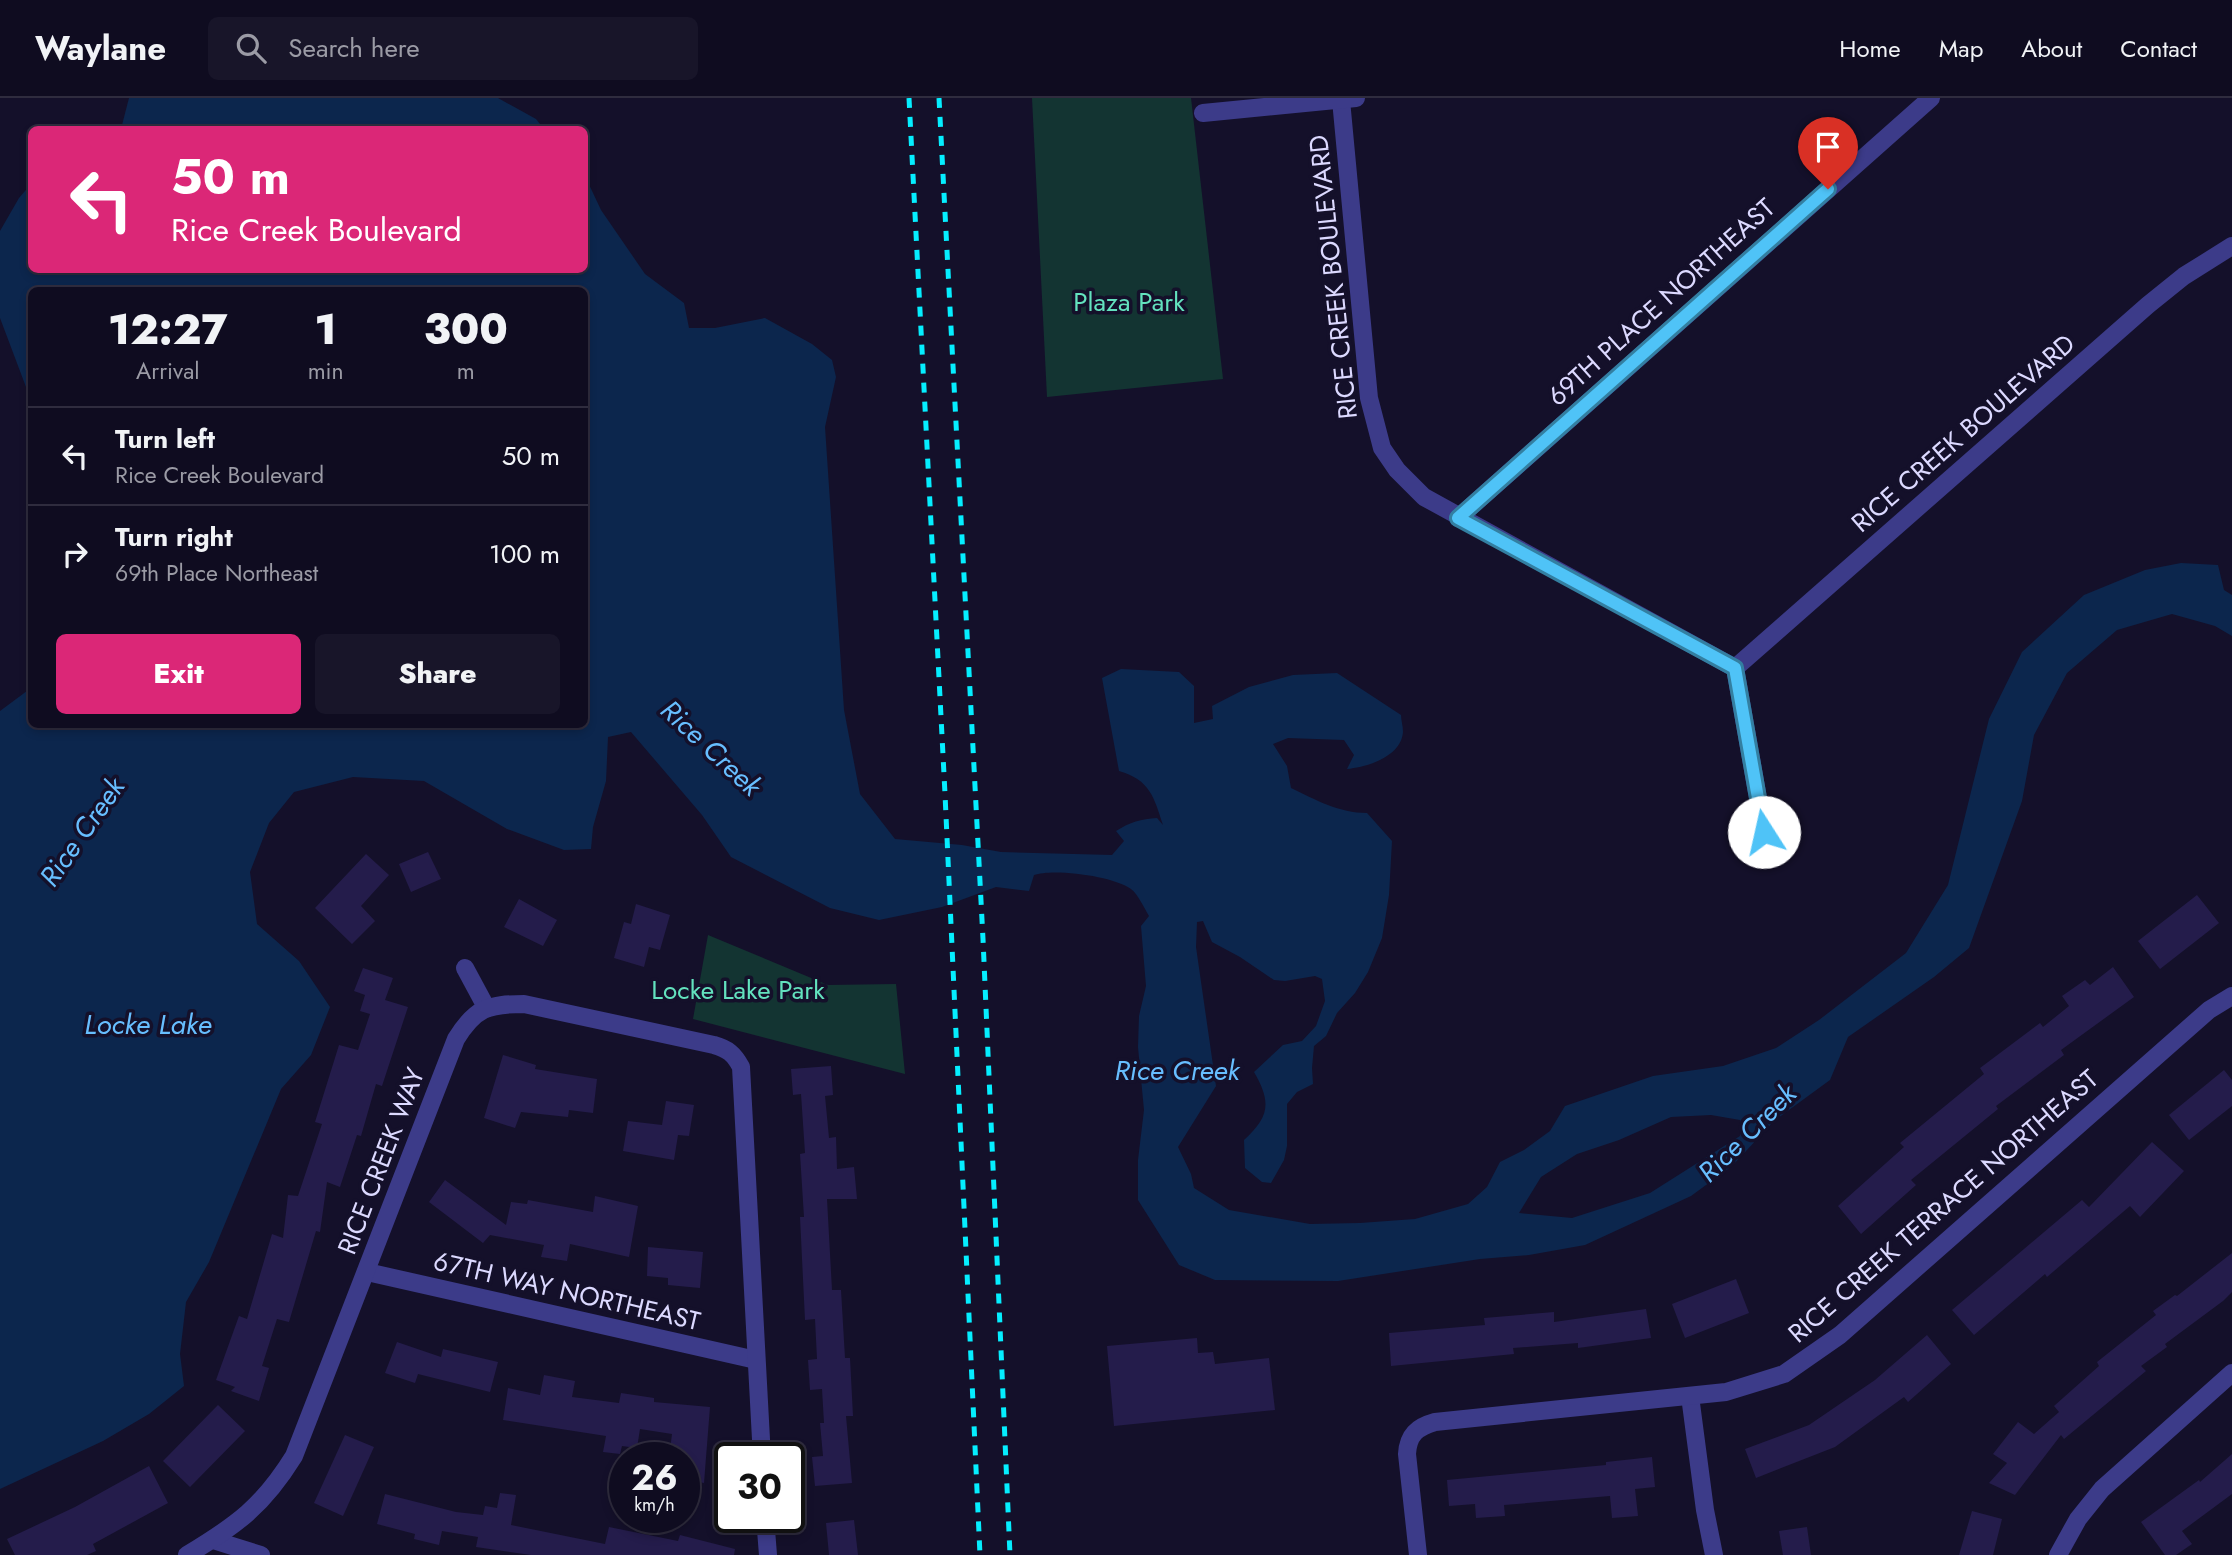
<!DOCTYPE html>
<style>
:root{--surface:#0f0c20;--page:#181529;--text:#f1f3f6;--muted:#9b9ba5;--line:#2f2c3e;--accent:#db2777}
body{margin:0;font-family:Jost,sans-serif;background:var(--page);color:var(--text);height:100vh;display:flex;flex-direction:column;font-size:26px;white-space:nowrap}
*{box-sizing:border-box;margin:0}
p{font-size:23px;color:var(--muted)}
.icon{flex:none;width:38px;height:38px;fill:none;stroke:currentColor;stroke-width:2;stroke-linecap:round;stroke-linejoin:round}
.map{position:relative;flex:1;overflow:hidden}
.sheet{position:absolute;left:28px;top:189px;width:560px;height:441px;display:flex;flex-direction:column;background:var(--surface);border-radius:10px;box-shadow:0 4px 10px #0003,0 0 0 2px var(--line)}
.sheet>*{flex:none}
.top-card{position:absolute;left:28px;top:28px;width:560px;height:147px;border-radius:10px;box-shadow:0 4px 10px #0003,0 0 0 2px var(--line);background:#db2777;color:#fff;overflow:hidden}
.speed{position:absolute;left:609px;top:1344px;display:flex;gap:14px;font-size:35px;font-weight:700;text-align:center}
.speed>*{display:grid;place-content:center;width:91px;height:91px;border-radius:50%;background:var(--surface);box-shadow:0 4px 10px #0003,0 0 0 2px var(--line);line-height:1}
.speed small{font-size:18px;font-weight:400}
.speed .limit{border:4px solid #111;border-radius:10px;background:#fff;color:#111}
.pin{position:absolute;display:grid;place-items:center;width:60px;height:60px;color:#fff;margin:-72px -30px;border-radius:50% 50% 50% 0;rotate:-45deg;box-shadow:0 0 7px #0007}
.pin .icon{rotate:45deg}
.me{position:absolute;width:77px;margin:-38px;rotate:350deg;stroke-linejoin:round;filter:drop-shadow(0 0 5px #0008)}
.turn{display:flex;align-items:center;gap:24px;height:147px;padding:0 28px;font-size:32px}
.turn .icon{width:91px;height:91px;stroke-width:2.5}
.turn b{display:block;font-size:49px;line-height:60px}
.eta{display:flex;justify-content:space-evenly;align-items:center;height:119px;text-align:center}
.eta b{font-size:42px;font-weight:800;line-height:49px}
.action{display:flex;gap:14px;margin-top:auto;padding:14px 28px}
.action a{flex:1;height:80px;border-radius:10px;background:var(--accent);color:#fff;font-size:28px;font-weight:800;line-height:80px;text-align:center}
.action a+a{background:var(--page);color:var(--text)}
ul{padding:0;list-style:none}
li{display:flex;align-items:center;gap:21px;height:98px;padding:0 28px;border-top:2px solid var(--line)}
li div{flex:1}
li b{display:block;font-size:26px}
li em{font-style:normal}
header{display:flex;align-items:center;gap:42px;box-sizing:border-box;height:98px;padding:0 35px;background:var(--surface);border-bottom:2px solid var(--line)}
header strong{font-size:33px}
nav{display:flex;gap:38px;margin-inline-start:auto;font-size:24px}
.search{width:490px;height:63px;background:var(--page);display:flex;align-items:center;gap:18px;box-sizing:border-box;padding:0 24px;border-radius:10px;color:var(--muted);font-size:26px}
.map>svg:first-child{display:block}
.green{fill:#133432}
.water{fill:#0c264d;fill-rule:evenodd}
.building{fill:#241c4b}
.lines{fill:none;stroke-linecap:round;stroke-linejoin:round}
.street{stroke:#3c3b89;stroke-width:18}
.rail{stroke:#05eeff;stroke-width:5;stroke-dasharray:10 9;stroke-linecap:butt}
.route-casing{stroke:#337fa1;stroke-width:18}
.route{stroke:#4fc3f7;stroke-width:12}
.labels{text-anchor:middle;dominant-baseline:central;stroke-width:7;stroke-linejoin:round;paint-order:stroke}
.street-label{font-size:26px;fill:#dcd9ff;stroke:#14102a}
.park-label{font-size:26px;fill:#63e2be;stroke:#14102a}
.water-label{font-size:28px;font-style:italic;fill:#67beff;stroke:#14102a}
</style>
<header>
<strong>Waylane</strong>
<div class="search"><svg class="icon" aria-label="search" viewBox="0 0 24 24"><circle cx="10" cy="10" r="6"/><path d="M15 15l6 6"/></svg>Search here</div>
<nav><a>Home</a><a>Map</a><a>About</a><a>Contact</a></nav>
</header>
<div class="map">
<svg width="2232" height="1457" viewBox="0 0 2232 1457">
<rect width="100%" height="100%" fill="#14102a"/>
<g class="green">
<path d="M1032,0H1191L1223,281L1047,299Z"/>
<path d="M708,837L828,887L896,886L905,976L693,921Z"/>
</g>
<g class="water">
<path d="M129,0H498L536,21L544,31H121Z"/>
<path d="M585,78L601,112L645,176L684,205L689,230H715L765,220L812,246L832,262L836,279L825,329L844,612L860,696L895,741L962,747L1001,754L1112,757L1124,743L1116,733C1130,724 1141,721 1157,720L1163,727C1154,699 1150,682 1119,673L1102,580L1121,571L1179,574L1194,588V625L1213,621L1212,608L1249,589L1293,577L1337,575L1401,617C1401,622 1403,628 1403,634C1401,659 1367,669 1347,671L1354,657L1344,642L1288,640L1273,646L1287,668L1291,690C1316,702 1339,715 1367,715L1392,743L1389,797L1382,840L1368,874L1355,895L1337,915L1326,938L1314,948L1312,970L1313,986L1297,994L1287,1006V1048L1284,1062L1271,1085L1262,1084L1245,1070L1244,1042C1269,1019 1272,1005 1254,974L1283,947L1302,943L1316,928L1325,903L1322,881L1315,878L1285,883L1274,882L1240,859L1212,844L1203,823L1197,824L1196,849L1216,988L1178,1049L1191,1076L1194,1090L1229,1112L1310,1126L1360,1125L1415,1121L1468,1106L1487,1089L1500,1064L1524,1052L1550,1033L1565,1008L1653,978L1723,968L1776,950L1819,922L1906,855L1948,787L1989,621L2022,554L2084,497L2145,472L2181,465L2218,467L2224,492L2232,497V538L2215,528L2172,516L2117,532L2067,575L2034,637L2022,703L1969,850L1934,879L1848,939L1830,982L1774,1023L1732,1068L1691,1098L1585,1147L1529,1157L1480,1161L1338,1183L1215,1182L1179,1167L1138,1102V1062L1144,1012L1138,949L1139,918L1146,888L1141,828L1149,818C1144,810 1138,796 1131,791C1114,778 1053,770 1034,777L1029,793L996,789L942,809L879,822L830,810L731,759L702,717L631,634L608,639L606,683L593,729L591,751L564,752L507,731L424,683L353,679L294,694L269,725L250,774L257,826L299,863L330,909L311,957L281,991L209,1164L186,1204L180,1256L184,1288L149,1316L103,1343L0,1391V613L31,590L32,626H584V192H32L31,316L26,289L0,220V133L19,100L31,86L32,172H584ZM1711,1017L1740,1022V1038L1650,1095L1572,1120L1519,1115L1541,1079L1577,1056L1619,1042L1671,1019Z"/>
</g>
<g class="building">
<path d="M428,754L441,781L411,794L399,766Z"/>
<path d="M366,756L389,777L361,808L375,823L352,846L315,810Z"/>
<path d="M2197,797L2219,825L2160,871L2138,843Z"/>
<path d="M519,801L557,822L543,848L504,829Z"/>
<path d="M636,806L670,817L660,852L649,849L644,869L614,860L624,824L631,826Z"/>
<path d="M2113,869L2134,899L2061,952L2064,957L1996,1008L1998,1011L1911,1082L1916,1087L1861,1136L1838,1108L1904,1049L1900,1045L1984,976L1980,970L2040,925L2043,929L2069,908L2062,898L2085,882L2090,887Z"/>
<path d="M363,870L393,880L385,902L408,909L382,988L376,986L361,1038L357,1037L340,1089L327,1084L320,1134L316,1133L289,1224L277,1221L262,1268L269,1270L259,1303L231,1293L235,1289L216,1282L239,1218L247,1221L272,1136L283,1140L288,1097L298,1098L322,1026L315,1024L339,947L358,952L370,916L360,913L365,897L354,893Z"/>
<path d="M503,957L536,967L535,971L597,981L593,1015L569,1012L568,1019L521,1014L515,1030L484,1020Z"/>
<path d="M831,968L833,997L825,998L829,1040L836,1039L837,1071L854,1069L857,1101H827L832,1192H841L845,1260H850L853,1318H846L852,1385L815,1388L812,1359L823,1358L820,1325H824L822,1291L810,1292L808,1262L817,1261L815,1221L805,1222L800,1119H804L800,1056L805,1055L801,996L793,997L791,971Z"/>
<path d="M2224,972L2232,982V1008L2189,1042L2169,1017Z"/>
<path d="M666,1003L694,1007L689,1038L678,1037L674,1062L623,1053L628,1023L662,1027Z"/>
<path d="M2152,1044L2184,1073L2140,1119L2130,1108L2047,1179L2045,1176L1974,1237L1952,1212L2082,1102L2089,1109Z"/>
<path d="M445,1082L506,1127L511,1104L527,1106L528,1102L593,1114L595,1098L638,1108L629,1159L570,1146L567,1163L541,1159L544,1147L490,1137L483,1145L429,1104Z"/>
<path d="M648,1149L703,1154L700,1190L668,1187V1180L647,1178Z"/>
<path d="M2232,1155V1194L2223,1203L2165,1246L2167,1249L2141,1268L2146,1273L2064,1341L2061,1337L2015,1397L1989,1385L2007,1365L1993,1356L2018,1324L2034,1336L2059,1314L2054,1308L2099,1268L2097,1264L2156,1217L2153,1213L2175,1197L2177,1198Z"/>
<path d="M1736,1181L1749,1215L1685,1240L1672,1206Z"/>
<path d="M1646,1211L1651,1240L1578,1250V1245L1513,1250L1514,1256L1391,1268L1389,1235L1485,1227L1484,1220L1554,1214V1224Z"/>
<path d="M1927,1237L1951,1266L1908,1304L1904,1299L1835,1349L1756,1380L1745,1351L1809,1327L1875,1282Z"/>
<path d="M1197,1240L1198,1255L1213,1254L1215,1266L1269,1260L1275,1312L1114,1328L1107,1248Z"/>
<path d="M397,1244L441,1259L443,1251L498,1264L490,1294L418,1276L415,1285L385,1275Z"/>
<path d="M544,1277L575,1283L572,1299L619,1305L621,1295L654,1300V1304L710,1309L704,1385L687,1382L684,1360H669L672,1336L640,1331L637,1350L622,1348L620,1356L603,1354L606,1338L503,1322L508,1290L540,1297Z"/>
<path d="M218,1307L245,1333L190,1389L163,1363Z"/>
<path d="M345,1337L374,1349L343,1418L314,1405Z"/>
<path d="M2232,1356V1396L2182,1433L2192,1446L2176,1457H2165L2141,1424L2199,1382L2200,1384Z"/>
<path d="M1652,1359L1655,1389L1635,1391L1638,1418L1612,1420L1610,1398L1504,1407L1505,1418L1476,1420L1475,1406L1449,1408L1447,1382L1606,1367V1364Z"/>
<path d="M149,1368L168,1405L93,1446L96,1453L87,1457H15L7,1441L75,1409Z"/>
<path d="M500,1395L516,1397L511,1427L605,1446L609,1429L678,1443L680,1437L735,1451L734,1457H531L476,1449L478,1439L442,1433L439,1447L414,1441L415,1436L377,1426L385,1396L456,1414L483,1417L485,1408L497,1410Z"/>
<path d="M1972,1413L2002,1421L1993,1457H1959Z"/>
<path d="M854,1422L858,1457H829L826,1425Z"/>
<path d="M1807,1429L1811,1457H1783L1779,1433Z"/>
</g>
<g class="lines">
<g class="street">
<path d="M1341,2L1369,300L1382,350L1397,372L1424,399L1735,570L2148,207L2184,178L2232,148"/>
<path d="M1203,15L1356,0"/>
<path d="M1458,420L1931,0"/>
<path d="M1735,570L1764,734"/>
<path d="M465,870L486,909"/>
<path d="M367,1174L756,1262"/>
<path d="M1690,1298L1705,1412L1714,1457"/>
<path d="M765,1419L768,1457"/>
<path d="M213,1442L261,1457"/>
<path d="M187,1457C237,1427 263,1408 294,1358L456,941C475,910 488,906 524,906L714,947C728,951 734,956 741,969L762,1360"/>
<path d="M1418,1457L1407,1356C1408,1337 1417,1329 1435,1324L1726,1294L1784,1276L1840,1237L2209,912L2232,898"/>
<path d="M2058,1457L2078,1421L2102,1391L2232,1275"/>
</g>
<g class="rail">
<path d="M909,0L945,696L980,1457"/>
<path d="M939,0L983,841L1010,1457"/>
</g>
</g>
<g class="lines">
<g class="route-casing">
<path id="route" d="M1764,734L1735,570L1458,420L1828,91"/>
</g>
<use href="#route" class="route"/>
</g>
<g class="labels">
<g class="street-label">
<text transform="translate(1333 179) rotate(-96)">RICE CREEK BOULEVARD</text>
<text transform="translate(1661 204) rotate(-42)">69TH PLACE NORTHEAST</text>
<text transform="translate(1963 335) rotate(-41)">RICE CREEK BOULEVARD</text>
<text transform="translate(381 1063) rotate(-69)">RICE CREEK WAY</text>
<text transform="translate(1943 1108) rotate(-41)">RICE CREEK TERRACE NORTHEAST</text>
<text transform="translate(567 1193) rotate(13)">67TH WAY NORTHEAST</text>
</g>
<g class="park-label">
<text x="1129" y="204">Plaza Park</text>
<text x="738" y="892">Locke Lake Park</text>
</g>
<g class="water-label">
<text transform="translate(711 650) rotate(43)">Rice Creek</text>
<text transform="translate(82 734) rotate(-55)">Rice Creek</text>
<text x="148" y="926">Locke Lake</text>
<text x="1177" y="972">Rice Creek</text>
<text transform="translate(1747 1035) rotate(-45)">Rice Creek</text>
</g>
</g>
</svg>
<div class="speed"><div>26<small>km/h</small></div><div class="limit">30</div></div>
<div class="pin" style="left:1828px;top:91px;background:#d93025"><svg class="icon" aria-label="arrive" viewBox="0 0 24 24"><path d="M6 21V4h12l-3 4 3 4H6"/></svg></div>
<svg class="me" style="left:1764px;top:734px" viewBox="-20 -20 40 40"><circle r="19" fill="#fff"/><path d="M0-13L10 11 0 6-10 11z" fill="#4fc3f7"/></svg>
<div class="top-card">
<div class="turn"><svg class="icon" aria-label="left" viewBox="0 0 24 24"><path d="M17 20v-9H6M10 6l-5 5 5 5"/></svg><div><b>50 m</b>Rice Creek Boulevard</div></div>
</div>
<section class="sheet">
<div class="eta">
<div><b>12:27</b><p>Arrival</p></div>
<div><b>1</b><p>min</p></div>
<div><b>300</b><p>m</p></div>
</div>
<ul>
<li><svg class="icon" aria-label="left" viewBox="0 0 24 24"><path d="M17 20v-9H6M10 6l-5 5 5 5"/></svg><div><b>Turn left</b><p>Rice Creek Boulevard</p></div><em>50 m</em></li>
<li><svg class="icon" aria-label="right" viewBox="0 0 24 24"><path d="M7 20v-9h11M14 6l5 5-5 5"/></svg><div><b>Turn right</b><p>69th Place Northeast</p></div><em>100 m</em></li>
</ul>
<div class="action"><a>Exit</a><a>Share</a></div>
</section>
</div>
